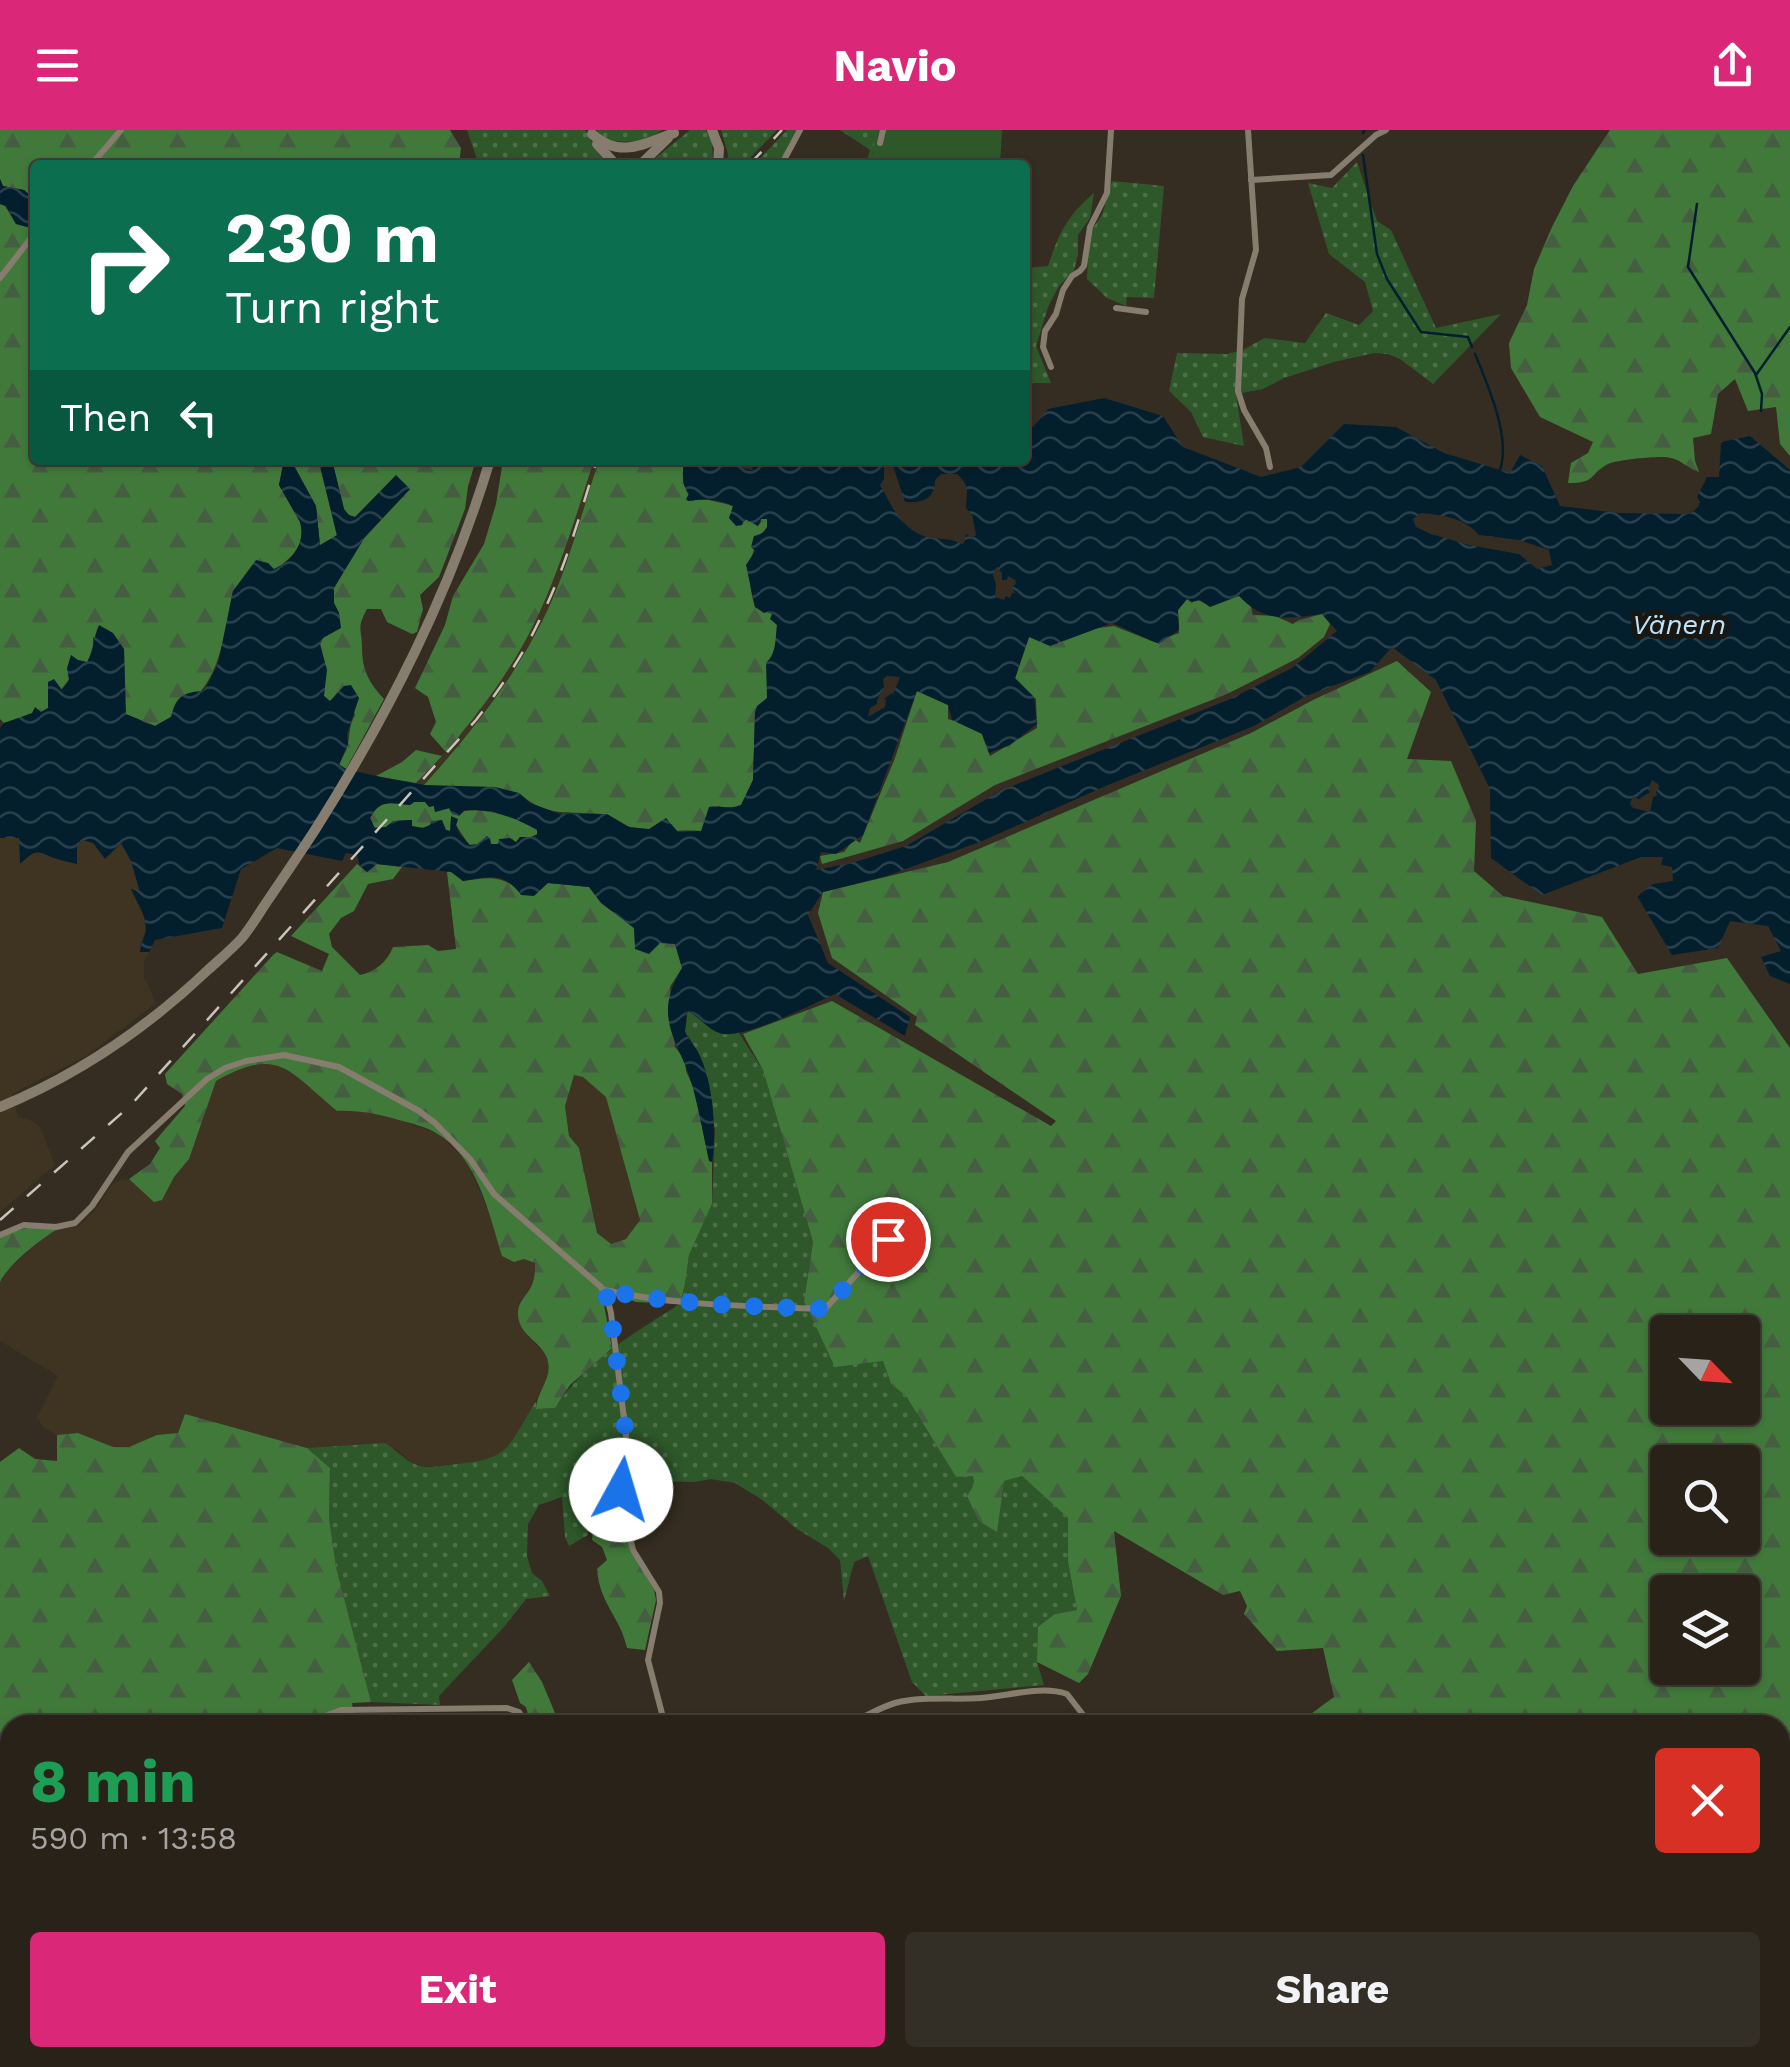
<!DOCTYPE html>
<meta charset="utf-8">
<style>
:root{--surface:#282219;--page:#342f26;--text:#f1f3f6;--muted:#a5a4a2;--line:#443f38;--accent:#db2777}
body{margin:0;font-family:"Work Sans",sans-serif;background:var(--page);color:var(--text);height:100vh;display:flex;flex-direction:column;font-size:38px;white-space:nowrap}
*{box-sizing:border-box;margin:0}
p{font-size:32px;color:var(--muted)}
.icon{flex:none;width:55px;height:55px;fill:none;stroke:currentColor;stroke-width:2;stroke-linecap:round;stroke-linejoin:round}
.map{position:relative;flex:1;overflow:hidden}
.details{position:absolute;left:0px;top:1585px;width:1790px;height:352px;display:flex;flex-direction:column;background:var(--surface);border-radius:30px 30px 0 0;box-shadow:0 2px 8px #0004,0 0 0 2px var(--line)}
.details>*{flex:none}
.hud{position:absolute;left:30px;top:30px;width:1000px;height:305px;border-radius:10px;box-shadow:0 2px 8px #0004,0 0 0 2px var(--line);background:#0b6e4f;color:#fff;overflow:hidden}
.needle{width:65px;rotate:115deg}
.buttons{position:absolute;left:1650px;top:1185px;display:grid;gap:20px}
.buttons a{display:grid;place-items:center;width:110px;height:110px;border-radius:10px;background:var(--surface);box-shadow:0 2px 8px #0004,0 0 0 2px var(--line);font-size:50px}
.pin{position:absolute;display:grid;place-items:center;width:85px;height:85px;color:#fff;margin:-42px;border:5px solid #fff;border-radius:50%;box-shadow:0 2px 10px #0007}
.me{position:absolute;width:110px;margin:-55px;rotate:6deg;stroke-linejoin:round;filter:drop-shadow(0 0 8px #0008)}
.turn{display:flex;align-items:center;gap:35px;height:210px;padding:0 30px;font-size:45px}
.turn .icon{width:130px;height:130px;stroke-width:2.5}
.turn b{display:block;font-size:70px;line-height:85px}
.then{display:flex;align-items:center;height:95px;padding:0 30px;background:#0003;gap:20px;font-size:38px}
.round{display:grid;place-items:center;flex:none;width:105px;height:105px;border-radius:10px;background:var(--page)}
.summary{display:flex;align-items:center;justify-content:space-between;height:170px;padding:0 30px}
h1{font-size:60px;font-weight:700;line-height:75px;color:#1e9e55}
.primary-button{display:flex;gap:20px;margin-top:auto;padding:20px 30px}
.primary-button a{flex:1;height:115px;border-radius:10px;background:var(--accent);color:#fff;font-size:40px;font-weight:700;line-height:115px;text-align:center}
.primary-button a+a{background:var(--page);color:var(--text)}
header{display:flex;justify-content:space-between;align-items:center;height:130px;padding:0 30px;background:var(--accent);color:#fff;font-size:45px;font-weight:700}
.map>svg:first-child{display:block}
.built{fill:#3f3421}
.grass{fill:url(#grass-dots)}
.forest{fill:url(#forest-firs);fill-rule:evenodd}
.garden{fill:#2e582a}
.water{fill:url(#water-waves);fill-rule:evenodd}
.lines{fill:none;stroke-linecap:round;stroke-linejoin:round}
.stream{stroke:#031f2e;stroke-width:2.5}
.street{stroke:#867d6f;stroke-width:6}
.secondary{stroke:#867d6f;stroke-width:10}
.rail{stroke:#c9c4bb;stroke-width:2.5;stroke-dasharray:18 18;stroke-linecap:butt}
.route{stroke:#1a73e8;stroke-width:18;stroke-dasharray:0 32.4}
.labels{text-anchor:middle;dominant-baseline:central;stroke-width:10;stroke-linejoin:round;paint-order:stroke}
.water-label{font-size:28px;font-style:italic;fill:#b9e4fd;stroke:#1a1610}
</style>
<header><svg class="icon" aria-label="menu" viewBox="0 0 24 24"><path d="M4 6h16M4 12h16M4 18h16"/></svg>Navio<svg class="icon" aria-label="share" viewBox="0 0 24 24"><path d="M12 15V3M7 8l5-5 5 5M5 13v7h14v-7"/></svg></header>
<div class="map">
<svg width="1790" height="1937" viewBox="0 0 1790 1937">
<defs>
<pattern id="grass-dots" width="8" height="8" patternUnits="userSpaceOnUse" patternTransform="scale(2.5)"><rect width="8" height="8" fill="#2e582a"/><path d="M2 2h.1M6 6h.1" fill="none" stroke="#4d7049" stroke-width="1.8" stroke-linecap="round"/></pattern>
<pattern id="forest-firs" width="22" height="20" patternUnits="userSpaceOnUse" patternTransform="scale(2.5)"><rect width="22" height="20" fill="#41793b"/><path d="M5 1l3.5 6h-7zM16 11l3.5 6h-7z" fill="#455d40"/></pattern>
<pattern id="water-waves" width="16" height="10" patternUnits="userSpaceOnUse" patternTransform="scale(2.5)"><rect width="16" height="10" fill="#031f2e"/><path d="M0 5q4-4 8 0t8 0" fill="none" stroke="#28404c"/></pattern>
</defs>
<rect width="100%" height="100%" fill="#352d21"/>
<g class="built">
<path d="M594,330H599L571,423L557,460L534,508L484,585L424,655L416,653L468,596L520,520L559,437Z"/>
<path d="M5,706L19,708L20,732L32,723L43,721L51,727L77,717L82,710L93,713L120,712L131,731L140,760H131L144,787L146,802L139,815L141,822H149L144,832V847L156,873L86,926L12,964L18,987L30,990L40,997L55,1035L0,1082V708Z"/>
<path d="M262,932L273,933L296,945L337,981L362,980L404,991L438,1004L465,1029L488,1079L524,1129L535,1132L534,1150L529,1162L519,1173L528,1207L544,1222L549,1234L546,1251L511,1315L497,1327L468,1333L423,1337L414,1334L394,1318H307L185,1284L178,1303L157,1305L129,1317H113L78,1303L57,1305L43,1297L37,1288L58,1246L0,1211V1152L5,1143L40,1110L56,1100L79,1096L95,1080L112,1055L120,1050L129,1049L162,1070L174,1047L189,1029L216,951L233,941Z"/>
<path d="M573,945L583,947L606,966L640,1090L626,1109L611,1115L597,1103L579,1018L569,1006L565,976Z"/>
</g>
<g class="grass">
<path d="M467,0H585L598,23L610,35H479Z"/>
<path d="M597,0H663C640,13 629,14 603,9Z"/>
<path d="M690,0H706L712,12L713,35H647Z"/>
<path d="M721,0H777L743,35H727L728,24Z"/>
<path d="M787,0H798L778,35H754Z"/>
<path d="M840,0H879L873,18L871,35H865L870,20Z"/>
<path d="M1357,32L1377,91L1391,100L1436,198L1501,184L1433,254L1400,229L1388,224L1374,223L1334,232L1284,248L1263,259L1236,264L1244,316L1203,307L1191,282L1169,261L1177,223L1227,224L1243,220L1264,208L1305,213L1326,183L1359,195L1373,181L1365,152L1329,124L1308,53L1332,58Z"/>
<path d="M1112,51L1164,56L1154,168L1127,167L1126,176L1107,168L1087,149L1089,104L1102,85Z"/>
<path d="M1094,63L1090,88L1078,105V124L1074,141L1059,156L1048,177L1036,216L1051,253H1034L1025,257V136L1028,138L1048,136C1059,103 1067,86 1094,63Z"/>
<path d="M688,881L721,904L738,902L763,940L813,1112L804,1171L883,1231L891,1254L906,1266L956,1347L973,1345L974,1355L1022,1346L1068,1388V1432L1077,1480L1055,1484L1037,1532L1044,1555L926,1566L912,1552L868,1426L854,1432L844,1471L840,1430L828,1418L797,1399L761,1369L735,1353L711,1349L694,1352L642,1351L630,1355L610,1371L595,1375L590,1386L588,1405L569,1416L565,1407L562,1367L539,1375L528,1394L527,1426L532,1443L542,1451L550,1466L526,1469L504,1497L439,1566L440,1575L371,1572L336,1437L329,1388L330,1338L307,1318L385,1313C396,1319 405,1331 417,1335C426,1339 438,1336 448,1335C512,1329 505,1321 536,1271V1279L555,1278C586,1230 633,1204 680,1174L685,1154L689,1125L712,1074L715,1000L697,920L685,901Z"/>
</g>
<g class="forest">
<path d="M0,0H450L461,18L459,35H35V70L24,60L3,56L0,49Z"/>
<path d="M1610,0H1790V326L1780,314L1776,277L1748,281L1735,249L1718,264L1711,304L1693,308L1695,331L1699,342C1689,339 1681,330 1671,328C1662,325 1617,330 1608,334C1588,345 1597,353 1568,353L1571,333L1588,323L1593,312L1540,287L1511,238L1509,213L1527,175L1534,139L1552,97L1573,56Z"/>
<path d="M0,74L5,76L16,94L35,99V330H284L279,355L300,392C311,430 260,447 233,461C219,527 221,562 155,596L125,584L124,519L93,507V521L87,533L78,530C71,548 64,559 49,570L48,578L41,582L4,593L0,589Z"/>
<path d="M295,330H324L319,332L337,406L320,416L316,376L293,334Z"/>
<path d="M332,330H476L468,356L465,379L439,447L420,465L423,479L417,502L412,504L387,492L381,479H367C356,499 362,498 362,518C362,540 369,553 384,569L346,639L339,634C342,628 347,620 348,614C350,602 349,596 355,585L344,556L330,572L324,566L323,526L320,514L323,508L329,503L339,483L334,473V458L347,435L365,407L410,359L355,387L348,385L344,379Z"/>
<path d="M503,330H594C576,386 559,443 533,496C510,542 479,583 446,622L430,604L436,592L428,567L415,558L445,495L453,466L484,414L496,374Z"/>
<path d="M599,330H684L683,353L691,371L705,368C711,372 724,372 734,377L733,380L743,392L748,389L758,396L761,392L760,389H767V397C747,423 746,447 755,477L772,484L777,495V512L767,538V568L755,586L753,650L741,675L731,679L718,676L701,701C678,699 653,704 630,697C620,694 612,685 601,684C568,681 547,688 519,663L424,655C478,595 528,531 558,456C574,415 585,372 599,330Z"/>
<path d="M1228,465L1248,467L1253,485L1275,486L1293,494L1299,490L1322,484L1330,494L1324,507L1298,528L1227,564L995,655L903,711L822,734L820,726L844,722L854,709L860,713L895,628L917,561L948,575V589L980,599L990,626L1037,598L1036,569L1015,549L1029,507L1114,496L1154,512L1179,503L1178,480L1187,469L1192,473L1196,469L1210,476Z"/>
<path d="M1397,531L1431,562L1407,629L1451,631L1476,691L1474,741L1503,766L1602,787L1638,844L1727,828L1790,918V1937H1244L1239,1928H1780V1595H1300L1304,1589L1334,1567L1323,1518L1277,1521L1244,1484L1247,1476L1240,1461L1223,1465L1114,1401L1121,1466L1088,1544L1079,1553L1037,1532L1038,1497L1055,1484L1077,1480L1068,1432V1388L1022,1346L1004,1351L997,1402L979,1391L967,1366L974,1355L973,1346L956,1347L906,1266L891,1254L883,1231L835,1237L804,1171L813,1112L763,940L743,904L832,871L1051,996L1056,991L915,895L917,887L832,828L818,783L823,762L948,732L1251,603L1313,570ZM1668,1202H1742V1278H1668ZM1668,1332H1742V1408H1668ZM1668,1462H1742V1538H1668Z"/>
<path d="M416,620L442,626L416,653L376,646L402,632Z"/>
<path d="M414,672H425L429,676H434L435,682L450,678L454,683C485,675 511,685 538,700L537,704L531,707H520L516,713L512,709L498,714L469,715L456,695L458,689L450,701L430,695C423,699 419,698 411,696V690L393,691L386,697L374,698L370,688C381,668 389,673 410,675Z"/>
<path d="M357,734L367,742L377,734L402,737L393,749L368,754L354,781L341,788L329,804L332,817L360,845C375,842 388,831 393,817L428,815L438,821L456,819L447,742L451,741L463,751C484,748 500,744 517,759H539L548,753L589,757L602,773L634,798L635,808L675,813L682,838L670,857L675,917L685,930L686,941L694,959L709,1030L712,1032V1074L689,1125L685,1154L680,1174L636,1172L615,1163L602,1164L612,1218L570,1255L555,1278L536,1279C536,1263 552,1249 548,1232C545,1213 519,1207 518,1185C517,1172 526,1167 531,1157C535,1149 535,1141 535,1133L524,1129L514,1132L502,1126C489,1084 478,1027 436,1003C426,997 411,993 399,990C378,984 359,980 337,981C289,942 280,915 216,951L189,1029L174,1047L162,1070L154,1072L129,1049L150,1034L160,1018L155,1011L185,976L182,964L167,954L165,944L273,825L277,822L322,841L329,824L291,806ZM574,945L583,947L606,967L640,1090L626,1109L611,1114L597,1103L579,1018L569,1006L565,976Z"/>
<path d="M35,1096L56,1100C38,1111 9,1134 0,1152V1108L16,1101Z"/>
<path d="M185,1284L307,1318L330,1338L329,1388L336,1437L371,1572L352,1573L355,1595H10V1656L0,1637V1332L19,1318L35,1329L57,1331V1305L78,1303L113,1317H129L157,1305L178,1303Z"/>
<path d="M621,1372L632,1422L654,1460L656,1470L645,1520L627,1518C620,1486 600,1475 597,1439L607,1430L602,1417L592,1410L594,1393L599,1383L612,1380Z"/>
<path d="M529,1532L542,1552L560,1595H531L526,1577L520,1573L512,1550Z"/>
</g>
<path class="garden" d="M879,0H1002L1000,35H871L873,18Z"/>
<g class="water">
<path d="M0,49L3,56L24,60L35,70V84L32,86L35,92V99L16,94L6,76L0,74Z"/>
<path d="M1104,268L1163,286L1183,317L1261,347L1301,337L1344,294L1396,297L1444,323L1510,343L1520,325L1542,336L1560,376L1619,383L1690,384L1698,377L1700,372L1697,367L1707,347H1719L1721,312L1750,306L1790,340V854L1770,846L1761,827L1781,821L1768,796L1730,791L1718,818L1672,825L1637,766L1653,754L1673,751L1672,737L1661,735L1663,727H1641L1542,765L1491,728L1490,659L1436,550L1392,517L1370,542L1306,566L1254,596L1108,655L982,711L887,746L823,762L808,785L828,833L910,887L905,906L835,864C811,875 748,907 723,904C711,902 700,889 691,882H687L685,902C688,909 694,915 698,922C713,950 717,1001 712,1032L709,1031C704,1008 700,985 694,962C683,913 649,892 682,838L675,814L660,813L649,824L635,819L634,798L601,773L589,757L548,753L534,766L521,765C504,741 488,747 463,751L451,742L377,734L367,742L360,736L357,725L346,723L342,731L277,718L241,739L222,798L155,810L149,822H140C141,815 143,810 145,804C149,788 137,773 131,759H139L131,731L121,713L105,729L93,713L82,710L77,717V734C69,732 59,730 51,727C34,719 34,722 20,734L19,708H0V598L4,593L32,583L35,577L41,582L48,578V552L54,549L62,560L69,550L67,538L71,525L78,530L87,532C94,520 93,508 99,495L113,503L124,519L126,584L155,596L171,587C176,567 182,562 204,561L218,534L233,461L256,430L268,433L274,439C293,430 306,413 300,392L279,355L284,330H295L293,334L316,376L320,415L337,405L319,332L332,330L344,379L349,385L355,387L396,345L410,359L365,407L334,458V473L339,483L341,498L323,508L320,514L327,540L324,566L330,571L344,556L351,555L359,568L347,604L348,614L339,635L346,639L385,648L424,655L495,657L519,663L530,673L560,684H607L629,697L649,699L666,688L678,702L701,701L709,677C721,675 729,680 741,675L753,650L755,582L757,576L767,568L766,533C777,523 775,509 777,495L770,489L772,484L769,482L764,483L755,477L746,435L755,421L751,417L754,406C763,404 769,400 767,389H761L758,396L745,389L742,395L736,396L729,388L733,376C718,369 704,369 688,371L686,369L689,364C682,356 682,343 684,330H738L742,338L752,340L753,338L746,330H1025V298L1033,297L1048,279ZM884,333L893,336L905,372C923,373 935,369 935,350L941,344H957C971,356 966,363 966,378L972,385L976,405L972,408L966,404L964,413L961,414C948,406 934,411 921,405C899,395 891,374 880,355L884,349ZM1421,383C1442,385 1465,388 1479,405L1519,410L1549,420L1552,435L1537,439L1519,424L1469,415L1431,404L1416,397L1413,389ZM996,437L1002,443V450H1007L1008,446L1015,450L1016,453L1012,458L1015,463H1012L1010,468L1006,466L1004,470L995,467L996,454L993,445ZM1239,466C1264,493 1289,489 1322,484L1337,501L1292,538L1228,570L1002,660L906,716L852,733L816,740L821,722L836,724L863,705L917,561L948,575L952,590L982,604L989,623L1010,615L1037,594L1034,567L1015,548L1029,507L1050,516L1112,493L1159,514L1179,500L1178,480L1187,469L1192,472L1200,470L1210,477ZM887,546L900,547L893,565L892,563L884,569L886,570L885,577L868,587L870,578L877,574V570L884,558L883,549ZM1652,650L1659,655V658L1656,662L1657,666L1653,667L1650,682L1633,678L1630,674L1633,666L1639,669L1650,662L1648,660ZM414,672H425L429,677L434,676L435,682L449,678L452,684L459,686L465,680C492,679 514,687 537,700V705L531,707H520L516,712L510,708L499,709L498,714H491L490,708L487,706L477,714L470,715L459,703L456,695L458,689L451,686L450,701L446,700L442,690L431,691L430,695L423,698L412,696V690L393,691L386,697L375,698L370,688C380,669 390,673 410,675Z"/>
</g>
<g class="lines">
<g class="stream">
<path d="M1363,3L1364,0"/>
<path d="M1363,25L1377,124L1387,149L1421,202L1468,207L1472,217"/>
<path d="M1697,74L1688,137L1755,243L1762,264L1761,281"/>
<path d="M1475,224C1488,256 1511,307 1500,340"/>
<path d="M1756,245L1790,197"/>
</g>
<g class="street">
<path d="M1248,0L1256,120L1242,169L1238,261L1244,280L1266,318L1270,337"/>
<path d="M880,13L883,0"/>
<path d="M784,30L800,0"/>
<path d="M91,35L121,0"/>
<path d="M1251,50L1331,45L1376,5L1386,0"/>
<path d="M0,148L35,103"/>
<path d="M1116,178L1146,182"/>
<path d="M1051,237L1043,217L1045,201L1056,184L1063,160L1072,146L1080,141L1084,136L1090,97L1107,63L1111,0"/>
<path d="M0,1105L24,1095L56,1097L75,1093L92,1076L128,1022L207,949L225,938L246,931L284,925L339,937L419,981L435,993L470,1029L494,1064L601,1157L607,1167L611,1183L626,1305L621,1360L623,1379L633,1420L659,1462L660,1473L648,1530L665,1595"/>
<path d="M604,1160C677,1176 751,1176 825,1179L889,1109"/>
<path d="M302,1595L341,1580L507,1578L519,1582L527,1595"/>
<path d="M844,1595C862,1589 878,1578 895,1573C922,1566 953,1570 981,1568C1009,1566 1041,1555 1067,1564L1091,1595"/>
<path d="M3,1904L10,1921"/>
<path d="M13,1928L17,1937"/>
<path d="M68,1928L73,1937"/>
<path d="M122,1937C140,1927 160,1937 174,1928"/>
</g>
<g class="secondary">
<path d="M712,0L719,18L718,35"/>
<path d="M592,4C620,29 643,14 674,3"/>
<path d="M597,14L616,35"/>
<path d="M640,35L668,8"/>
<path d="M0,977C78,945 148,897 209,839C220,829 232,819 242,808C250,798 257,787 264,776C281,751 298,726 315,700C389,583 450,463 490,330"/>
<path d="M0,1733L10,1748"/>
<path d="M111,1928L116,1937"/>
</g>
<g class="rail">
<path d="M749,35L782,0"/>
<path d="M0,1090L131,975L476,590C500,559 522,527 539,491C565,440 580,384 597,330"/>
</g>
</g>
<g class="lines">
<path class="route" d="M621,1360L626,1305L611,1183L607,1167L602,1160C676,1175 751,1176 826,1179L888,1109"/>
</g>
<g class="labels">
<g class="water-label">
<text x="1679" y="494">Vänern</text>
</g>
</g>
</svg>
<div class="buttons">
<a><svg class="needle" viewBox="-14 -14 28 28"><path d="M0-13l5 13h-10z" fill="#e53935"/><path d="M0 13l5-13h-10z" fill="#a5a4a2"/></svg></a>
<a><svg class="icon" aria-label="search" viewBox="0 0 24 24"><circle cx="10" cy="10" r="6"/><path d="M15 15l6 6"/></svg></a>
<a><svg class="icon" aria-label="layers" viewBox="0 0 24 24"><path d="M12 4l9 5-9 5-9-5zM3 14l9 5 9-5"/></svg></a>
</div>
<div class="pin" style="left:888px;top:1109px;background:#d93025"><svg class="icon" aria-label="arrive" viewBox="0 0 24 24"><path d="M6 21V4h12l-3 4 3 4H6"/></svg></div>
<svg class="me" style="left:621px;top:1360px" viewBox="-20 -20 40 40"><circle r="19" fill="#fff"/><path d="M0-13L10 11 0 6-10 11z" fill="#1a73e8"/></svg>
<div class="hud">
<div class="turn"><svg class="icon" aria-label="right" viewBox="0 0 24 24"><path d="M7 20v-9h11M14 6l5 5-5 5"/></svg><div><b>230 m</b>Turn right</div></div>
<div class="then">Then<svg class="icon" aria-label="left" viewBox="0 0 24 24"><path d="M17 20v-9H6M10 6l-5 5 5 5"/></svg></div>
</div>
<section class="details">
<div class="summary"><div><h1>8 min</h1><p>590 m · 13:58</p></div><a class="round" style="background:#d93025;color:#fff"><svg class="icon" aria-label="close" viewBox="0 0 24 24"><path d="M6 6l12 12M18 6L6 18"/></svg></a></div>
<div class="primary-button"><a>Exit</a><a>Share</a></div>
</section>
</div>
